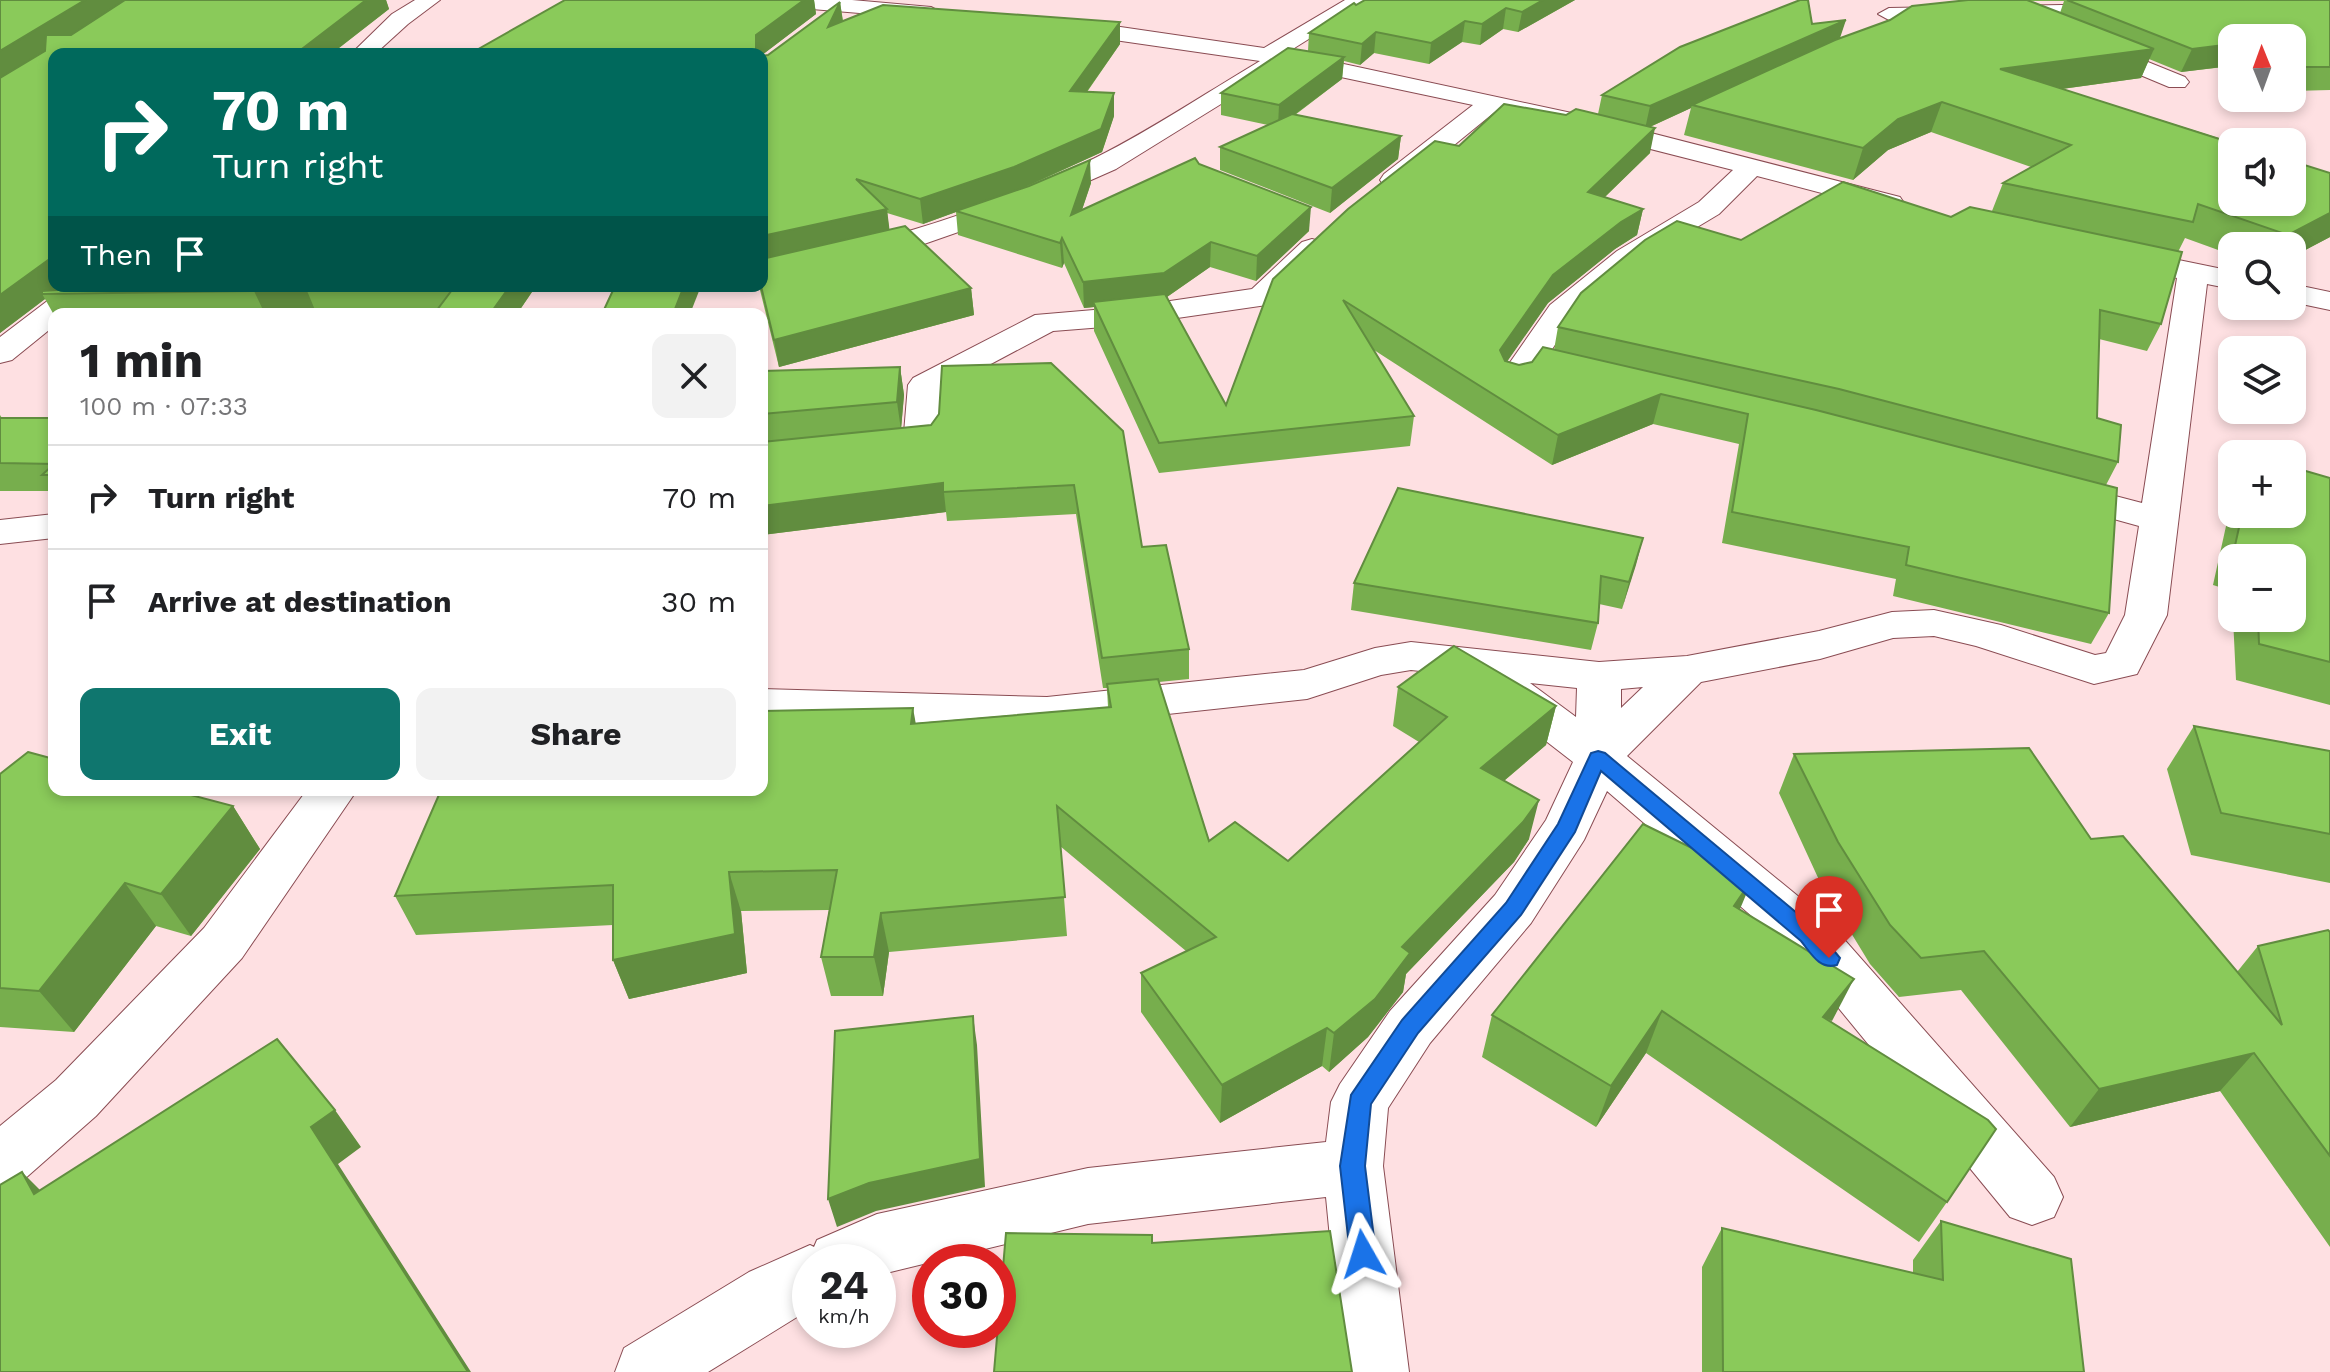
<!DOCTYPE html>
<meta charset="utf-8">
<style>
:root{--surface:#fff;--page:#f2f2f2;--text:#202124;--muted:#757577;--line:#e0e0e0;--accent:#0f766e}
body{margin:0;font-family:"Work Sans",sans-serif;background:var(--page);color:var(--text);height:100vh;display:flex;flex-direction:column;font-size:30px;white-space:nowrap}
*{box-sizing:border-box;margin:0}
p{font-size:26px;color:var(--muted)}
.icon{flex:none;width:44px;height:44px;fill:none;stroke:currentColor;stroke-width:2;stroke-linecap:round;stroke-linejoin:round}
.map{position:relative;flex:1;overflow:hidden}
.side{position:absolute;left:48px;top:308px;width:720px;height:488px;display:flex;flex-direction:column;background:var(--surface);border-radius:16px;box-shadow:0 4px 12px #0003}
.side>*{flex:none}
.top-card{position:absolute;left:48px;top:48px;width:720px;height:244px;border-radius:16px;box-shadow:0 4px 12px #0003;background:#00695c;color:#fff;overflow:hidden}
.needle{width:52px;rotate:359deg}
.fabs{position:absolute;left:2218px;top:24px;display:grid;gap:16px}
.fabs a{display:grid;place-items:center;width:88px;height:88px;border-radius:16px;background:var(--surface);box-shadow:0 4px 12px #0003;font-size:40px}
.speed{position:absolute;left:792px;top:1244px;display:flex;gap:16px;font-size:40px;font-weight:700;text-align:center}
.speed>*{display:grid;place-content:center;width:104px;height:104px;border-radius:50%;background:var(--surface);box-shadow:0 4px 12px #0003;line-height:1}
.speed small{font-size:20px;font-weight:400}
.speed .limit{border:12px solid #d22;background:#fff;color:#111}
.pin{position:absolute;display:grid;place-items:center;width:68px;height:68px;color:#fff;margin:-82px -34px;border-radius:50% 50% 50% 0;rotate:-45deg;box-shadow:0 0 8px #0007}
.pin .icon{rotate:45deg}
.me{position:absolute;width:88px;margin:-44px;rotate:354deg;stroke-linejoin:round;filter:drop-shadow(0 0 6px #0008)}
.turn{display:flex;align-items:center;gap:28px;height:168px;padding:0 32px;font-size:36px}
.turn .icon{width:104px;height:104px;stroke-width:2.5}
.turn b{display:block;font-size:56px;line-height:68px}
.then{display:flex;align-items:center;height:76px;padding:0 32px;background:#0003;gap:16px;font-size:30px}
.round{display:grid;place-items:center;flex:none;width:84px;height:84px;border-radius:16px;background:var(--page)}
.summary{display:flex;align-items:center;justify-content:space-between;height:136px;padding:0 32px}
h1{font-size:48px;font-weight:700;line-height:60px}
.cta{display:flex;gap:16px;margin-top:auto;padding:16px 32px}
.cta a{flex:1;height:92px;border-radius:16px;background:var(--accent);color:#fff;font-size:32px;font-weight:700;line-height:92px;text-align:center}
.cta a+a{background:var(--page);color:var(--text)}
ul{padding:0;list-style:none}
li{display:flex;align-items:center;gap:24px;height:104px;padding:0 32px;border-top:2px solid var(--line)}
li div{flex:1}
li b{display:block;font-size:30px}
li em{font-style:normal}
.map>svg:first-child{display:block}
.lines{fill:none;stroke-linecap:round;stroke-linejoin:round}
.minor-casing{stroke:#8a4c53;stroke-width:2}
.minor{fill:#fff;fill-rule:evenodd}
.wall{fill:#77ae4d;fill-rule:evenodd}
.shaded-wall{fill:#618d3f}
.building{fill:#8aca5a;stroke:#618d3f;stroke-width:2}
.route{fill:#1a73e8;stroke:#114b97;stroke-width:2}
</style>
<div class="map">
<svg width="2330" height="1372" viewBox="0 0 2330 1372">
<rect width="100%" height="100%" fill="#fee0e2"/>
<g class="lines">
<g class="minor-casing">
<g id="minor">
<path d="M415,0H440L408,24L375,54H351L392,14Z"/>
<path d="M765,0H852L931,7L942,13L931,19L776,6Z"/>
<path d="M1345,0H1371L1288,52L1581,115L1900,197L1904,203L1900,209L1890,211L1757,176L1719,214L1637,263L1573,318L1526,388L1514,391L1502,388L1497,381L1550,305L1617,251L1699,202L1733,170L1497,110L1404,186H1384L1380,180L1384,174L1473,105L1284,65L1116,169L1030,207L924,244L762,283V265C874,246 996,209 1097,157C1153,129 1206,93 1260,61L1059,32L1048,25L1051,20L1059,18L1264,48Z"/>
<path d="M2121,4L2129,5L2132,10L2129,15L1889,20L1878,14L1889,8Z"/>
<path d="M2091,39L2185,77L2189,82L2185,87H2169L2083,51L2080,46L2083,41Z"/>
<path d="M1312,239L1322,242L1327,248L1273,304L1129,325L1053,331L942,390L939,442L934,450L762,468V446L904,433L908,385L913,378L1035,315L1129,307L1252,289L1302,242Z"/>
<path d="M2164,257L2232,271V289L2207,284L2167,615L2137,674L2094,684L1976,646L1934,636L1893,638L1820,659L1701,682L1627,756L1827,920L2054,1177L2063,1197L2054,1217L2032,1225L2010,1217L1791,950L1607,791L1584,840L1531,923L1430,1043L1388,1108L1383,1166L1409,1372H1343L1326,1197L1088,1224L878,1275V1262H810V1309L708,1372H615L624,1348L749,1272L810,1245L814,1247L817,1240L877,1214L1088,1168L1326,1142L1331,1102L1340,1084L1390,1011L1495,895L1546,820L1573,762L1488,696L1482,686L1487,678L1411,670L1381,675L1307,699L1047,727L762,719V689L1047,697L1304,670L1375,648L1411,642L1599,662L1687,656L1819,631L1892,612L1934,610L2001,625L2095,655L2106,653L2125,615L2139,526L2045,500L2039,492L2045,484L2058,481L2142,503L2177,278L2153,272L2149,266L2153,260ZM1530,683L1577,688L1576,717ZM1643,687L1621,708V689Z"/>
<path d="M2292,284L2330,292V310L2292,302Z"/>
<path d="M67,286H101L70,314H54V326L12,360L0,363V337Z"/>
<path d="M54,514V538L0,544V520Z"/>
<path d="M307,790H357L242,958L96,1116L21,1182L0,1190V1126L56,1080L204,928Z"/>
</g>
</g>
<use href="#minor" class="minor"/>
</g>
<g class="wall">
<path d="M0,0H386L389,9L334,52H473L565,0H814L816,14L762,55L54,54V286H536L517,314H434L437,311L315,310L289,314H54V315L45,299L0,333Z"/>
<path d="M1575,0L1518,32L1503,29L1480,45L1462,42L1429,64L1374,53L1360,65L1344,61L1342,79L1295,115L1401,136L1398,159L1330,213L1220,170V147L1268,125L1221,115V93L1308,51L1309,33L1356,5Z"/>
<path d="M1968,0H2330V90L2292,91V38H2232V66L2181,72L2149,59L2141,78L2062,89L2330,173V237L2292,257V246H2232V255L2185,238L2178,252L2161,324L2147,351L2099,339L2097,418L2118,462L2106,485L2109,613L2091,644L1893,596L1896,579L1722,543L1739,444L1653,424L1552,465L1374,350L1414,416L1410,446L1159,473L1094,331V307L1084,308L1064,263L1062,268L958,235L956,212L923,224L887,213L889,229L971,288L974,315L779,367L759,286H762L768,55L840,2L843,21L1120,22V44L1087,92L1114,116L1102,152L1024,188L1091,183L1082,210L1199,164L1309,231L1256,281L1210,267L1167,297L1226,405L1459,146L1566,115L1598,114L1602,95L1812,24L1840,38ZM2030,1H2064L2060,13ZM1691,108L1684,135L1853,180L1888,150L1931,132L2031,167L2003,183L1992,211L1951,217L1741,240L1558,327L1554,350L1532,362L1519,365L1507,361L1548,303L1615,249L1637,235L1643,209L1605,197L1650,153V127Z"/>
<path d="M942,366L1142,547L1189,649V679L1159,682L1209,841L1288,861L1419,742L1393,726L1398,687L1556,706L1546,745L1504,781L1529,839L1514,862L1406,974L1403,992L1368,1037L1329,1072L1322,1066L1220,1123L1141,1012V973L1186,951L1060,846L1067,936L889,952L883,996H831L821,957L829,910L741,911L747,973L629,999L613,960V925L416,935L395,896L916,723L1108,707L1107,688H1103L1076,514L947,521L946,512L762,535V371L900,367L904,395L901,428L931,425L939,414Z"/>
<path d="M0,415L2,418H54V495L52,491H0Z"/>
<path d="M2330,478V705L2236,680L2233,618H2292V558H2232V596V591L2213,585L2232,499V514H2292Z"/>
<path d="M1643,538L1622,609L1599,604L1598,623L1591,650L1351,610L1354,583Z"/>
<path d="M2194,726L2330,751V883L2191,855L2167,769Z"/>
<path d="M1794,754L2091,839L2237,972L2258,946L2330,932V1247L2220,1091L2070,1127L1961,990L1899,997L1870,964L1820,882L1779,793Z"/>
<path d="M0,774L233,806L260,849L191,936L156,926L74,1032L0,1027Z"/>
<path d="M1740,910L1832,1022L1947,1202L1919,1242L1646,1053L1596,1127L1482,1057L1492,1015Z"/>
<path d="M1941,1221L2084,1372H1702V1267L1722,1228L1913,1273V1260Z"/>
</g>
<g class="shaded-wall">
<path d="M85,0H127L0,80V51Z"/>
<path d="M366,0H386L389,9L331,54L298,52Z"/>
<path d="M804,0H814L816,14L762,55V54H756V35Z"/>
<path d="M1543,0H1575L1518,32L1522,12Z"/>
<path d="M840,2L843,23L828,27Z"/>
<path d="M1506,8L1503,29L1480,45L1482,24Z"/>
<path d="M1846,20L1839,41L1692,105L1691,108L1645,129L1650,106Z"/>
<path d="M1465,21L1462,42L1429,64L1431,43Z"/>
<path d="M1120,22V44L1071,114L1070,91Z"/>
<path d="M1376,32L1374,53L1360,65L1362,44Z"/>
<path d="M2232,44V62L2230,66L2181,72L2192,49Z"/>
<path d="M2154,49L2141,78L1989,99L2000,69Z"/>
<path d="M1344,57L1342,79L1278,127L1279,105Z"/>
<path d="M1114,93V116L1102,152L1016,191L956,211V212L923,224L920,199Z"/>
<path d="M1942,102L1931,132L1888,150L1853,180L1863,148L1898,119Z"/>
<path d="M1655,128L1650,153L1583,218L1588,192Z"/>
<path d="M1401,136L1398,159L1330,213L1332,188Z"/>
<path d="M1090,160L1091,183L1072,239L1071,215Z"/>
<path d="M1311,207L1309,231L1256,281L1257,256Z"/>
<path d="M887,209L890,234L762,263V236Z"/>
<path d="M1643,209L1637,235L1615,249L1548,303L1495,379L1500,350L1553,275L1621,222Z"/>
<path d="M2330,213V237L2292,257V246H2281L2288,235Z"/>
<path d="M1062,238L1064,263L1062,268L1060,243Z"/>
<path d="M1211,242L1210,267L1164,299L1093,302L1094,307L1084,308L1083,282Z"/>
<path d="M51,258L54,263V286H62L52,294H42L45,299L0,333V295Z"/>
<path d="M289,286H305L315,310L289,314H265L254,291Z"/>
<path d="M510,286H536L517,314H490Z"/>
<path d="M684,286H701L690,314H673Z"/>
<path d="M971,288L974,315L779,367L774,340Z"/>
<path d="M900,367L904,395L901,430L897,402Z"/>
<path d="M1661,394L1653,424L1552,465L1558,435Z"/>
<path d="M943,483L946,512L762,535V506Z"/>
<path d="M1643,538L1636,565L1622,609L1629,582Z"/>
<path d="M1556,706L1546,745L1473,807L1481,768Z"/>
<path d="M913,708L920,747L911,724Z"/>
<path d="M1539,800L1529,839L1514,862L1406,974L1403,992L1368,1037L1329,1072L1334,1033L1402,947Z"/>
<path d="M233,806L260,849L191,936L161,894Z"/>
<path d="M729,872L741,911L747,973L629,999L613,960Z"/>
<path d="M1753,878L1735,921L1734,906Z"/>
<path d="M125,883L156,926L74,1032L39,991Z"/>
<path d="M881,913L889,952L883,996L874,957Z"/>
<path d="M1854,979L1832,1021L1823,1017Z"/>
<path d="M1662,1011L1646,1053L1596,1127L1611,1086Z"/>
<path d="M973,1016L977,1045L985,1187L876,1211L837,1227L828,1199Z"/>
<path d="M1327,1028L1322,1066L1220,1123L1222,1085Z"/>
<path d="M2254,1053L2220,1091L2070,1127L2099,1089Z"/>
<path d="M335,1110L361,1147L338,1164L471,1372H468L311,1127Z"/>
<path d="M22,1172L58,1208L34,1194Z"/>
</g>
<g class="building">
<path d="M0,0H85L0,51Z"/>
<path d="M125,0H366L298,52H473L565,0H804L756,35V54H54V258H51L0,295V78L45,51L46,35H71Z"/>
<path d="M1365,0H1543L1522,12L1506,8L1482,24L1465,21L1431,43L1376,32L1362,44L1309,33L1354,3L1356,5Z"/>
<path d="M1800,0H1808L1812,24L1846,20L1650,106L1602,95L1680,47Z"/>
<path d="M1968,0H2027L2154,49L2000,69L2232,143V202H2292V161L2330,173V213L2288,235L2198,204L2193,222L2003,183L2071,145L1942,102L1898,119L1863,148L1692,105L1835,40L1890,20L1912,6Z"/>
<path d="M2067,0H2330V67H2301L2292,63V38H2232V44L2192,49Z"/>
<path d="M840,2L828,27L883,5L1120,22L1070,91L1114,93L1101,129L1014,167L920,199L856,179L887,209L762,236V56L768,55Z"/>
<path d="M1288,48L1344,57L1279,105L1221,93Z"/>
<path d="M1504,104L1566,115L1576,109L1655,128L1588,192L1643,209L1621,222L1553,275L1500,350L1505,361L1519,365L1532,362L1543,347L1816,410L2117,488L2109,613L1906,565L1909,547L1732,512L1748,414L1661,394L1558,435L1343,300L1414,416L1159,443L1093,302L1165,294L1226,405L1273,279L1348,209L1435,141L1459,146Z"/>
<path d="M1292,114L1401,136L1332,188L1220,147Z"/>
<path d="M1195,158L1199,164L1311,207L1257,256L1211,242L1164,273L1083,282L1062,238L1060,243L956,211L1029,186L1090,160L1071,215Z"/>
<path d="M1843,182L1951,217L1970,207L2182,252L2161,324L2100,310L2097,418L2121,425L2118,462L1839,389L1558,327L1581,293L1645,240L1677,221L1741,240Z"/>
<path d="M905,226L971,288L774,340L761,286H762V259Z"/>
<path d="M62,286H289L254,291L42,294V291L58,290Z"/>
<path d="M455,286H510L490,314H434Z"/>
<path d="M615,286H684L673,314H602Z"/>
<path d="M1051,363L1123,431L1142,547L1166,545L1189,649L1102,658L1074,485L943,492V483L762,506V442L931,425L939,414L942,366Z"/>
<path d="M900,367L897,402L762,414V371Z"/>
<path d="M0,418H54V475H42L54,464L0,463Z"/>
<path d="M2292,467L2330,478V662L2259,644L2258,618H2292V558H2254V556L2234,550L2242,514H2292Z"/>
<path d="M1398,488L1643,538L1629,582L1601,576L1598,623L1354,583Z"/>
<path d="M1454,646L1556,706L1481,768L1539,800L1523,822L1402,947L1410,953L1375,999L1334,1033L1327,1028L1222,1085L1141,973L1216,937L1057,806L1065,897L881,913L874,957H821L837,870L729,872L735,934L613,960V885L395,896L441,790H762V711L913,708L911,724L1111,707L1107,684L1158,679L1209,841L1235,822L1288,861L1447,717L1398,687Z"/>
<path d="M2194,726L2330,751V834L2221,813Z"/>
<path d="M2029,748L2091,839L2123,836L2282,1025L2258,946L2328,930L2330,932V1156L2254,1053L2099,1089L1984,951L1921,958L1890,925L1838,842L1794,754Z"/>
<path d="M28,752L54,759V790H172L233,806L161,894L125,883L39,991L0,988V774Z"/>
<path d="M1643,824L1753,878L1734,906L1854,979L1823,1017L1988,1120L1996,1129L1947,1202L1662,1011L1611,1086L1492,1015Z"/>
<path d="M973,1016L980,1159L869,1183L828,1199L835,1031Z"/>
<path d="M277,1039L335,1110L311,1127L468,1372H0V1185L22,1172L34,1194Z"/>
<path d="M1941,1221L2071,1259L2084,1372H1723L1722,1228L1943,1280Z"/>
<path d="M1330,1231L1352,1372H994L1006,1233L1152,1235V1243Z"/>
</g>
<path class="route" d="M1598,751L1605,753L1816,929L1840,958L1837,965C1819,970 1811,953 1801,941L1601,771L1575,832L1521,915L1418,1033L1371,1104L1365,1166L1376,1254L1372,1263L1363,1267L1353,1263L1350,1254L1340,1166L1351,1095L1402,1020L1506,903L1558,824L1591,753Z"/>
</svg>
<div class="fabs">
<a><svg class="needle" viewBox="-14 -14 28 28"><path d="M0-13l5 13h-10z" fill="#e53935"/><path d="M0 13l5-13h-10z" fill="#757577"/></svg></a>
<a><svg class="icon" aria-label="sound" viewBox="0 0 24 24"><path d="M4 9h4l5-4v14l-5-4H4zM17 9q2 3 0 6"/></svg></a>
<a><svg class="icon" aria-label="search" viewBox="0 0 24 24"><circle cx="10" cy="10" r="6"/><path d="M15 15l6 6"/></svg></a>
<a><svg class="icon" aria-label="layers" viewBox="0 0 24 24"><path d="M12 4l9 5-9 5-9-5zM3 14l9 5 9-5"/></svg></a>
<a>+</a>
<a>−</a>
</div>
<div class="speed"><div>24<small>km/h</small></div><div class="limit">30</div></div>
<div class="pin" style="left:1829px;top:958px;background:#d93025"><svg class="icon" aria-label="arrive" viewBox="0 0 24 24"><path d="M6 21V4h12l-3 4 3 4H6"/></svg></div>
<svg class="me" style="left:1363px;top:1254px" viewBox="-20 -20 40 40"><path d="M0-17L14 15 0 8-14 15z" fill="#1a73e8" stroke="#fff" stroke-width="4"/></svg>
<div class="top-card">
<div class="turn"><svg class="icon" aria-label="right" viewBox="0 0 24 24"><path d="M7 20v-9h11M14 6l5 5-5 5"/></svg><div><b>70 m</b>Turn right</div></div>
<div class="then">Then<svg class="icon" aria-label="arrive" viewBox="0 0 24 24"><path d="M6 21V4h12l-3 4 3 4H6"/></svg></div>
</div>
<section class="side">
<div class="summary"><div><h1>1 min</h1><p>100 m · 07:33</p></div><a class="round"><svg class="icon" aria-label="close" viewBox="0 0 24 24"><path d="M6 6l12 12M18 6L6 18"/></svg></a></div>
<ul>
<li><svg class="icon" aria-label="right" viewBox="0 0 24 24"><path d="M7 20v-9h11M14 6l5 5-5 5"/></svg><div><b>Turn right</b></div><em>70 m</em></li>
<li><svg class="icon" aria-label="arrive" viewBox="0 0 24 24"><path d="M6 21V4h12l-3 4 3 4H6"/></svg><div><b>Arrive at destination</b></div><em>30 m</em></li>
</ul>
<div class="cta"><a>Exit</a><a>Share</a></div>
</section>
</div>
